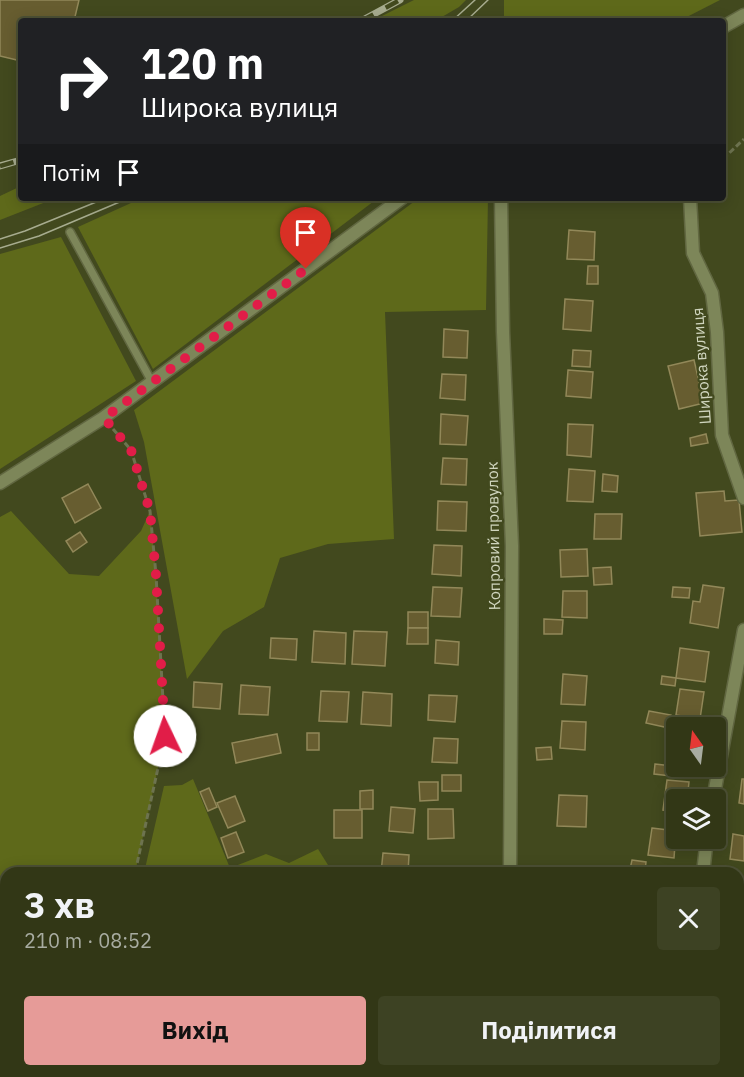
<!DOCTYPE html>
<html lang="uk">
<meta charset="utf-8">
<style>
:root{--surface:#323716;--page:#3d4223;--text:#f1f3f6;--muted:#a8aca1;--line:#4d5135;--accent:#e69b98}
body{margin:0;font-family:"IBM Plex Sans",sans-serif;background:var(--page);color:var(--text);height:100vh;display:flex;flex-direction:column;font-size:22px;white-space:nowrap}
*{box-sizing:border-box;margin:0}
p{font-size:20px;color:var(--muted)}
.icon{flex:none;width:33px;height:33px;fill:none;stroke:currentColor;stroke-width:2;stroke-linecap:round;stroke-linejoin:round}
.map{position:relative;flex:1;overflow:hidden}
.details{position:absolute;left:0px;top:867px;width:744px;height:210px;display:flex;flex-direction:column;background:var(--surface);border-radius:18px 18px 0 0;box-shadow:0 3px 15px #0003,0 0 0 2px var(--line)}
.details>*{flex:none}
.banner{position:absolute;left:18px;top:18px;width:708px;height:183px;border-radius:6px;box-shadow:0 3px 15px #0003,0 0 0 2px var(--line);background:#202124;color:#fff;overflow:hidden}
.needle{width:39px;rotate:346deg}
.buttons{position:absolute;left:666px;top:717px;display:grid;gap:12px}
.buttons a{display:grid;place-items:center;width:60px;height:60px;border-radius:6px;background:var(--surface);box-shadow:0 3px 15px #0003,0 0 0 2px var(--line);font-size:30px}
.pin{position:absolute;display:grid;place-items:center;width:51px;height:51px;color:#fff;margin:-62px -26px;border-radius:50% 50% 50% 0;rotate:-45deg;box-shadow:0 0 6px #0007}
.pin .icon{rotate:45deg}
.me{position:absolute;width:66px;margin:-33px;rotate:357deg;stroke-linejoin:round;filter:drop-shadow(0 0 4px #0008)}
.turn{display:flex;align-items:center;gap:21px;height:126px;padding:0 24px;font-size:27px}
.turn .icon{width:78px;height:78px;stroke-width:2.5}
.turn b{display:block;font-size:42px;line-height:51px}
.then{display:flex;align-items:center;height:57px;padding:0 24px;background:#0003;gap:12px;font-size:22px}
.round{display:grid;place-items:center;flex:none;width:63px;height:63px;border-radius:6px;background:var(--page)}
.overview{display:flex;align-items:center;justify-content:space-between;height:102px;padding:0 24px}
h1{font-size:36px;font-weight:700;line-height:45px}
.primary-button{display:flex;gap:12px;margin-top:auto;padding:12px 24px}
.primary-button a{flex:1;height:69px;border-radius:6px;background:var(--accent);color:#111;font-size:24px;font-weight:700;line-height:69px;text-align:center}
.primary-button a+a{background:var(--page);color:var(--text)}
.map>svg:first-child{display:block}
.green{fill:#5e691a}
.building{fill:#675d30;stroke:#928859;stroke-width:1.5}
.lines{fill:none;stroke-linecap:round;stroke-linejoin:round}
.lane-casing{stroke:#616741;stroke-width:10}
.street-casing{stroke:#616741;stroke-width:15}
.path{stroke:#6d734f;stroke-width:3;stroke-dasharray:6 3;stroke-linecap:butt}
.lane{stroke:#7d8659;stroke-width:7}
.street{stroke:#7d8659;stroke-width:12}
.tram{stroke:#a7ac8f;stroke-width:1.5}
.rail-casing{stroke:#a7ac8f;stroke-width:7}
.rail{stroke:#42491e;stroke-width:4.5;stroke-dasharray:14;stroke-linecap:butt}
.route{stroke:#e11d48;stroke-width:10;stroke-dasharray:0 18}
.labels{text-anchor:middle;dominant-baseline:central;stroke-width:4.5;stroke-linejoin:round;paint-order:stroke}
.street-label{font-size:16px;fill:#cfd4bd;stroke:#42491e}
</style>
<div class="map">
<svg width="744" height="1077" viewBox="0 0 744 1077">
<rect width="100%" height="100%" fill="#42491e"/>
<g class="green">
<path d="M414,0H466L459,7L435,21H372Z"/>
<path d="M504,0H720L679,21H504Z"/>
<path d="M21,186V198H56L0,220V196Z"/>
<path d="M142,198H378L153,369L78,227Z"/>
<path d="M419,198H488L486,310L385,312L394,539L328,544L280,558L264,607L223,631L187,679L144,442L134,410Z"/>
<path d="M61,237L136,381L0,469V254Z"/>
<path d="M11,511L69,574L99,576L141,531L150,511L156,575L165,736L135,873H6V1071H124V1077H0V517Z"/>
<path d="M193,779L230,868L266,854L289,863L318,849L333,873H144L164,786L182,785Z"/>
<path d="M147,1071H304L308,1077H147Z"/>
<path d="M344,1071H435C424,1077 377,1077 362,1077C356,1076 350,1073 344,1071Z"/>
<path d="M466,1071H532L531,1077H462Z"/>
<path d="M648,1071H720L723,1077H644Z"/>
</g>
<g class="building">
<path d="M0,0H79L74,21H21V61L0,56Z"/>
<path d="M569,230L595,232L594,260L567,259Z"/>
<path d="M588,266H598V284H587Z"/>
<path d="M565,299L593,301L591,331L563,329Z"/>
<path d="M444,329L468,331L467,358L443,357Z"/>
<path d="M573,350L591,351L590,367L572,366Z"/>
<path d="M694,360L704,403L679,409L668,366Z"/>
<path d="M568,370L593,372L591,398L566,396Z"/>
<path d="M442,374L466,375L465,400L440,398Z"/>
<path d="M441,414L468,416L466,445L440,444Z"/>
<path d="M568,424L593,425L591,457L567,455Z"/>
<path d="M706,434L708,443L691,446L690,438Z"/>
<path d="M443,458L467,459L466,485L441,484Z"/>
<path d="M569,469L595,471L593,502L567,501Z"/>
<path d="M603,474L618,476L617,492L602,491Z"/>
<path d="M88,484L101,508L75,523L62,498Z"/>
<path d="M724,491L725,501L739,500L742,532L700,536L696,493Z"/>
<path d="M438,501L467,502L466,531L437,530Z"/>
<path d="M595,514H622L621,539H594Z"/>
<path d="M80,532L87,542L73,552L66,541Z"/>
<path d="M434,545L462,546L461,576L432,574Z"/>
<path d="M587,549L588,576L561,577L560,550Z"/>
<path d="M611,567L612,584L594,585L593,568Z"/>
<path d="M703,585L724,588L718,628L690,623L693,601L700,602Z"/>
<path d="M433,587L462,588L460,617L431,616Z"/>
<path d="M673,587L690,588L689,598L672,597Z"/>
<path d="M563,591H587V618L562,617Z"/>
<rect x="408" y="612" width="20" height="16"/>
<path d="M544,619L563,620L562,634H544Z"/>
<path d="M408,628H428V644H407Z"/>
<path d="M314,631L346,633L345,664L312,662Z"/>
<path d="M354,631L387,632L385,666L352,664Z"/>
<path d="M271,638L297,639L296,660L270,658Z"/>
<path d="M436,640L459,642L458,665L435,663Z"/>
<path d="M680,648L709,652L705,682L676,678Z"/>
<path d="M563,674L587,676L585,705L561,704Z"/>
<path d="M662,676L676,678L675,686L661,684Z"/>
<path d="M194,682L222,684L220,709L193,707Z"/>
<path d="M241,685L270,687L268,715L239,714Z"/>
<path d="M680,689L704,692L700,719L676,715Z"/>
<path d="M321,691L349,692L347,722L319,721Z"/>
<path d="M363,692L392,694L391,726L361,724Z"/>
<path d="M429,695L457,696L455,722L428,720Z"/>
<path d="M649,711L671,715L669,728L646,723Z"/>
<path d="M562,721L586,722L585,750L560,748Z"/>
<rect x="307" y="733" width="12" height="17"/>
<path d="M277,734L281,753L236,763L232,743Z"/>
<path d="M672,735H676V763L669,762Z"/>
<path d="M434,738L458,739L457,763L432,762Z"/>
<path d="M551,747L552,759L537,760L536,748Z"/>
<path d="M655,764L681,767L680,777L654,774Z"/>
<rect x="442" y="775" width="19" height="16"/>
<path d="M742,779H744V804L739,803Z"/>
<path d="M667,780L689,782L687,800H676V812L663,810Z"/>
<path d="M419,782H438V800L420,801Z"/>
<path d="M209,788L217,807L208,811L200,792Z"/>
<path d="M373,790V809H360V791Z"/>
<path d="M559,795L587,796L586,827L557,826Z"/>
<path d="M235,796L245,821L228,828L217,803Z"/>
<path d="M391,807L415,809L413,833L389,831Z"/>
<path d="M428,809H453L454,838L428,839Z"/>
<rect x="334" y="810" width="28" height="28"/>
<path d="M652,828L676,831L674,858L648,855Z"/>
<path d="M236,832L244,852L228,858L221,838Z"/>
<path d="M733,834L744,836V861L730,859Z"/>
<path d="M383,853L409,855L408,873H381Z"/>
<path d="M632,860L646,862L645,871L630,869Z"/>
<path d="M738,1065L744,1077H723L720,1071H738Z"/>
<path d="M599,1071H603L629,1077H598Z"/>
</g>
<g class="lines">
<g class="lane-casing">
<path id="lane" d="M70,232L152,382"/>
</g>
<g class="street-casing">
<g id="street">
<path d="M723,27L744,15"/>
<path d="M501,198L503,332L512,546L510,873"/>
<path d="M690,198L693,253L712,293L717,332L722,435L744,498"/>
<path d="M0,483L103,418L402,198"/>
<path d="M713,800L744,630"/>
<path d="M703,873L707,838"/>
<path d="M311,1071L316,1077"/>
<path d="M329,1071L347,1077"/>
<path d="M433,1077L444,1071"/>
<path d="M450,1077L454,1071"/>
</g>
</g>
<g class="path">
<path d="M723,155L725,157L744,139"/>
<path d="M113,429L131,450L150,511L156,575L165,736L135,873"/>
<path d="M132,1077L133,1071"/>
</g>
<use href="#lane" class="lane"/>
<use href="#street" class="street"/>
<g class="tram">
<path d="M452,21L475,0"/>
<path d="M466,21L488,0"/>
<path d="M0,239L25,231L106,198"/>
<path d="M0,248L39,236L129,198"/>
</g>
<g class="rail-casing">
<g id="rail">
<path d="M361,21L400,0"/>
<path d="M0,166L21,160"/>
</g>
</g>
<use href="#rail" class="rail"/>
</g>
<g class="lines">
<path class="route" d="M165,736L156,575L150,511L131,450L104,418L306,269"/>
</g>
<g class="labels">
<g class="street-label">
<text transform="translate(701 366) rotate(-94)">Широка вулиця</text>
<text transform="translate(493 536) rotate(-91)">Копровий провулок</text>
</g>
</g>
</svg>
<div class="buttons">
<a><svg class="needle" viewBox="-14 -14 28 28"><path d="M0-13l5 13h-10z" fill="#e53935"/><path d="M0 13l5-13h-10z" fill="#a8aca1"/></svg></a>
<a><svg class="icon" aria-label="layers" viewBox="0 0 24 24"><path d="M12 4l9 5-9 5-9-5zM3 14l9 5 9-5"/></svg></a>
</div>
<div class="pin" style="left:306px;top:269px;background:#d93025"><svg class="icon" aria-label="arrive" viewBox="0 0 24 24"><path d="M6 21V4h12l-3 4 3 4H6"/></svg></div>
<svg class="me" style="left:165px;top:736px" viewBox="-20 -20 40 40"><circle r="19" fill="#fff"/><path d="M0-13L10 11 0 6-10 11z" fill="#e11d48"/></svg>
<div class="banner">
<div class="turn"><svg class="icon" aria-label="right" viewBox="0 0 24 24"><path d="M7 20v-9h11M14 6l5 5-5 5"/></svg><div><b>120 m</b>Широка вулиця</div></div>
<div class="then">Потім<svg class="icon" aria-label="arrive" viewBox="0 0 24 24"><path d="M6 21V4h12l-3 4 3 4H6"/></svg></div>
</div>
<section class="details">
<div class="overview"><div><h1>3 хв</h1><p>210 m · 08:52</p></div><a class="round"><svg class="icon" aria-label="close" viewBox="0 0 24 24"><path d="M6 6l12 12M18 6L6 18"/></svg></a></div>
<div class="primary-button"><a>Вихід</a><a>Поділитися</a></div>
</section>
</div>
